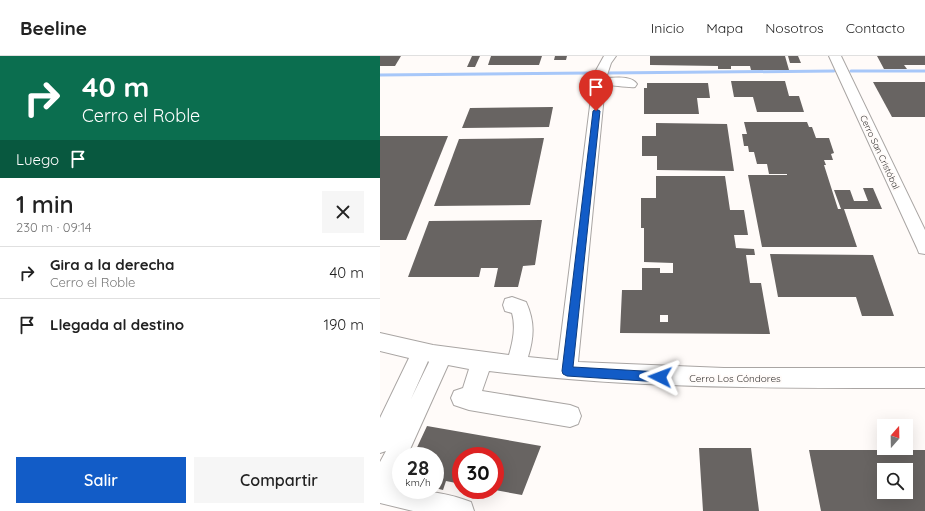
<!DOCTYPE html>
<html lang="es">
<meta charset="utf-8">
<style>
:root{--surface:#fff;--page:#f6f6f6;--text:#222;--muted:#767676;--line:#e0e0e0;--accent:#125cc7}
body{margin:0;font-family:Quicksand,sans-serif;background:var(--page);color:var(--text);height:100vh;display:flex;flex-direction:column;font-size:15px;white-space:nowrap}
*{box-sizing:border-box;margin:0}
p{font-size:13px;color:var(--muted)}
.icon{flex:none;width:22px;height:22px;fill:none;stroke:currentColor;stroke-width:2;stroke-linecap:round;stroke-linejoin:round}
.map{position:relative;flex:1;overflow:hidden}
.drawer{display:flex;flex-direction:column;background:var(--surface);width:380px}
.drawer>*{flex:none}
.top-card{background:#0b6e4f;color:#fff;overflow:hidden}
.needle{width:26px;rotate:20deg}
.controls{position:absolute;left:497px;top:363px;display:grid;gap:8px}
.controls a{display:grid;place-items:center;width:36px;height:36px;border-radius:0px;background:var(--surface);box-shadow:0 4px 16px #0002;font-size:20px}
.speed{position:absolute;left:12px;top:391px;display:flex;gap:8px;font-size:20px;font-weight:700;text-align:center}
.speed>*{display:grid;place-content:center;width:52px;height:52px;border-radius:50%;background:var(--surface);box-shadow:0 4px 16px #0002;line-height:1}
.speed small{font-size:10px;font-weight:400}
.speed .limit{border:6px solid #d22;background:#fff;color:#111}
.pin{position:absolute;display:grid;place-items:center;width:34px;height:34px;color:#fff;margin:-41px -17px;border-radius:50% 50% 50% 0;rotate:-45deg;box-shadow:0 0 4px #0007}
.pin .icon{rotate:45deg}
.me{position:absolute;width:44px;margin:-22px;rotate:273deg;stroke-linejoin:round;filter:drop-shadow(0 0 3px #0008)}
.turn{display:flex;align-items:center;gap:14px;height:84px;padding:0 16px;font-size:18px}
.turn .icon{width:52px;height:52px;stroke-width:2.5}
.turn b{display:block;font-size:28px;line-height:34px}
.then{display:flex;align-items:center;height:38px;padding:0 16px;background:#0003;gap:8px;font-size:15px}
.round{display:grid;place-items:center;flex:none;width:42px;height:42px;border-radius:0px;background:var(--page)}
.head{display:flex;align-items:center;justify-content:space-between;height:68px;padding:0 16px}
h1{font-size:24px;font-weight:600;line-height:30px}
.action{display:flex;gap:8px;margin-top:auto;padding:8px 16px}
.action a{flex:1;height:46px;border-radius:0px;background:var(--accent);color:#fff;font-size:16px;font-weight:600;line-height:46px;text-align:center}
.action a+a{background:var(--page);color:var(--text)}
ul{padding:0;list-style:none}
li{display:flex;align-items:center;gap:12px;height:52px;padding:0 16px;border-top:1px solid var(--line)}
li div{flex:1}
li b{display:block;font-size:15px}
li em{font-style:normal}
header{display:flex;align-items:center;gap:24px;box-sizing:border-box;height:56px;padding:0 20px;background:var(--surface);border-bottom:1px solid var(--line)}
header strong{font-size:19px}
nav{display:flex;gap:22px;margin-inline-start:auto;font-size:14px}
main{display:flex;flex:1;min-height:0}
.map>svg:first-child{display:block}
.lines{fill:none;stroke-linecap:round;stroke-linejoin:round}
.stream{stroke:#a7c7f9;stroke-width:3}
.building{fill:#686462;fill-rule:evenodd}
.minor-casing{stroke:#a9a5a3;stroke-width:2}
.minor{fill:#fff;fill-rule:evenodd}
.route{fill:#125cc7;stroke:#0c3c81}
.labels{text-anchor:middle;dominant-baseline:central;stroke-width:4;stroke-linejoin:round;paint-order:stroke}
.far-street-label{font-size:9px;fill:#373534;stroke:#fffbf9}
.street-label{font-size:10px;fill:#373534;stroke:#fffbf9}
</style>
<header>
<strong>Beeline</strong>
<nav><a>Inicio</a><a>Mapa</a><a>Nosotros</a><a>Contacto</a></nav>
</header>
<main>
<section class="drawer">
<div class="top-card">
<div class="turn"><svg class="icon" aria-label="right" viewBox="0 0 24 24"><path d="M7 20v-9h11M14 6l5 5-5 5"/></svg><div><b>40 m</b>Cerro el Roble</div></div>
<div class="then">Luego<svg class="icon" aria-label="arrive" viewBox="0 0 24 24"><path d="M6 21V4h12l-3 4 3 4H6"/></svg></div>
</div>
<div class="head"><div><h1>1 min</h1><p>230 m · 09:14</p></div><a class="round"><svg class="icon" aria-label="close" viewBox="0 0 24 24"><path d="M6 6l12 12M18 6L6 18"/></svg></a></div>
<ul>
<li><svg class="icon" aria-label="right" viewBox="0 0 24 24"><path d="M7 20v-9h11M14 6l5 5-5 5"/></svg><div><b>Gira a la derecha</b><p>Cerro el Roble</p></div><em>40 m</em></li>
<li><svg class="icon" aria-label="arrive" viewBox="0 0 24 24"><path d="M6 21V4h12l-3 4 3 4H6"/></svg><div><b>Llegada al destino</b></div><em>190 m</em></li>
</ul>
<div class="action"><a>Salir</a><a>Compartir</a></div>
</section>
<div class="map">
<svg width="545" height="455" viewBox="0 0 545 455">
<rect width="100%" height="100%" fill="#fffbf9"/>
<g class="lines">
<g class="stream">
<path d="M471,15H545"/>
<path d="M227,17L454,15"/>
<path d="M0,19L210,17"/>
</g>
</g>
<g class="building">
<path d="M0,0H21L15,10H0Z"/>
<path d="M92,0H100L95,11H87Z"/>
<path d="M111,0H162L159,9H108Z"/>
<path d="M175,0H187L186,4H174Z"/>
<path d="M270,0H405L409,14H371L370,10H351V13H338V10L270,9Z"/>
<path d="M408,0H418L421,7H410Z"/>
<path d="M497,0H545V9H524L527,13H504Z"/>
<path d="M351,25H405L409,40H419L424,56H377L373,41H354Z"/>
<path d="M493,26H545V61H512Z"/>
<path d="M267,27H328L330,42H317L319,58H264V32H267Z"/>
<path d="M173,51L169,71L82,72L90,52Z"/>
<path d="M364,66H427L429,71H432L436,82H449L454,97L451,98L453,104H444L446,109H444L458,153H461L454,134H470L474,145H488L483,132H493L502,153H464L477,191H382L368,119H407V118H389L387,108H377L374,96H369L368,90H364L362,78H367Z"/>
<path d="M276,67L347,68L354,115L277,114V100H262V80H276Z"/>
<path d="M0,80H68L26,184H0Z"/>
<path d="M164,82L150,149L54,150L79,83Z"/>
<path d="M276,120H345L350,154H364L368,179H354L356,192L374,193L375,199H366L370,227H381L390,278L240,277L242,234H262V212H280V217H293V207L264,206V172H261V142H276ZM280,259H288V266H280Z"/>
<path d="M162,164L155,209L143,210L138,231H114L118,212H101L99,221H28L49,165Z"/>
<path d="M390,198L493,199L514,260H482L476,241H398Z"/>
<path d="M47,370L161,390L142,439L115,434V400H81V428L66,425L63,434L55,432V400H33Z"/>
<path d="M319,392H371L379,455H323Z"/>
<path d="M429,394H545V455H441ZM504,414H526V436H504Z"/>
</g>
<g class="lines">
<g class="minor-casing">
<g id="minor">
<path d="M224,0H236L231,7L226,22C235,22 251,19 257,28L255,31C249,32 233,29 225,29L198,306L344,312H545V332C399,332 253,333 109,315L102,335L190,349L198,352L201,360L198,368L190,371L89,354L74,349L71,342L74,335L83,332L89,313L68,309L27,400H21V413L15,427L21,428V434C45,434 68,437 91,446L94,455H33L0,447V406L6,395L0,397V362L29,302L0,295V277L53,289L129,299C133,285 136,271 132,257L125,255L123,249L125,243L132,241L146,246C155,266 154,281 148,301L178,304L214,18ZM48,305L49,306L31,343Z"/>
<path d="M449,0H461L545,174V198L539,197L537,192Z"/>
</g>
</g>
<use href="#minor" class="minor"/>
</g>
<path class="route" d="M216,53L220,55L193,311L280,316L283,318L285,321L283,324L280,326L187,320L183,318L182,315L213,55Z"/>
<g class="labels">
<g class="far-street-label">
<text transform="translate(500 96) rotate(65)">Cerro San Cristóbal</text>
</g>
<g class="street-label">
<text x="355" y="322">Cerro Los Cóndores</text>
</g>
</g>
</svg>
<div class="controls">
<a><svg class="needle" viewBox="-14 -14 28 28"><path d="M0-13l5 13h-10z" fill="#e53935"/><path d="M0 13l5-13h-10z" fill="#767676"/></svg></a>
<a><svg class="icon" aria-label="search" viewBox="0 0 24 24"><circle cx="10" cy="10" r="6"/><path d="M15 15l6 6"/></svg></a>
</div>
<div class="speed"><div>28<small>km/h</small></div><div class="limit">30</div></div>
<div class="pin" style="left:216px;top:55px;background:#d93025"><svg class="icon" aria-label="arrive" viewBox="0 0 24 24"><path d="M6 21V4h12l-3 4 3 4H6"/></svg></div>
<svg class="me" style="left:280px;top:321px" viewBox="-20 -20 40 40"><path d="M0-17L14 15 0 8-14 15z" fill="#125cc7" stroke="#fff" stroke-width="4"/></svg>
</div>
</main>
